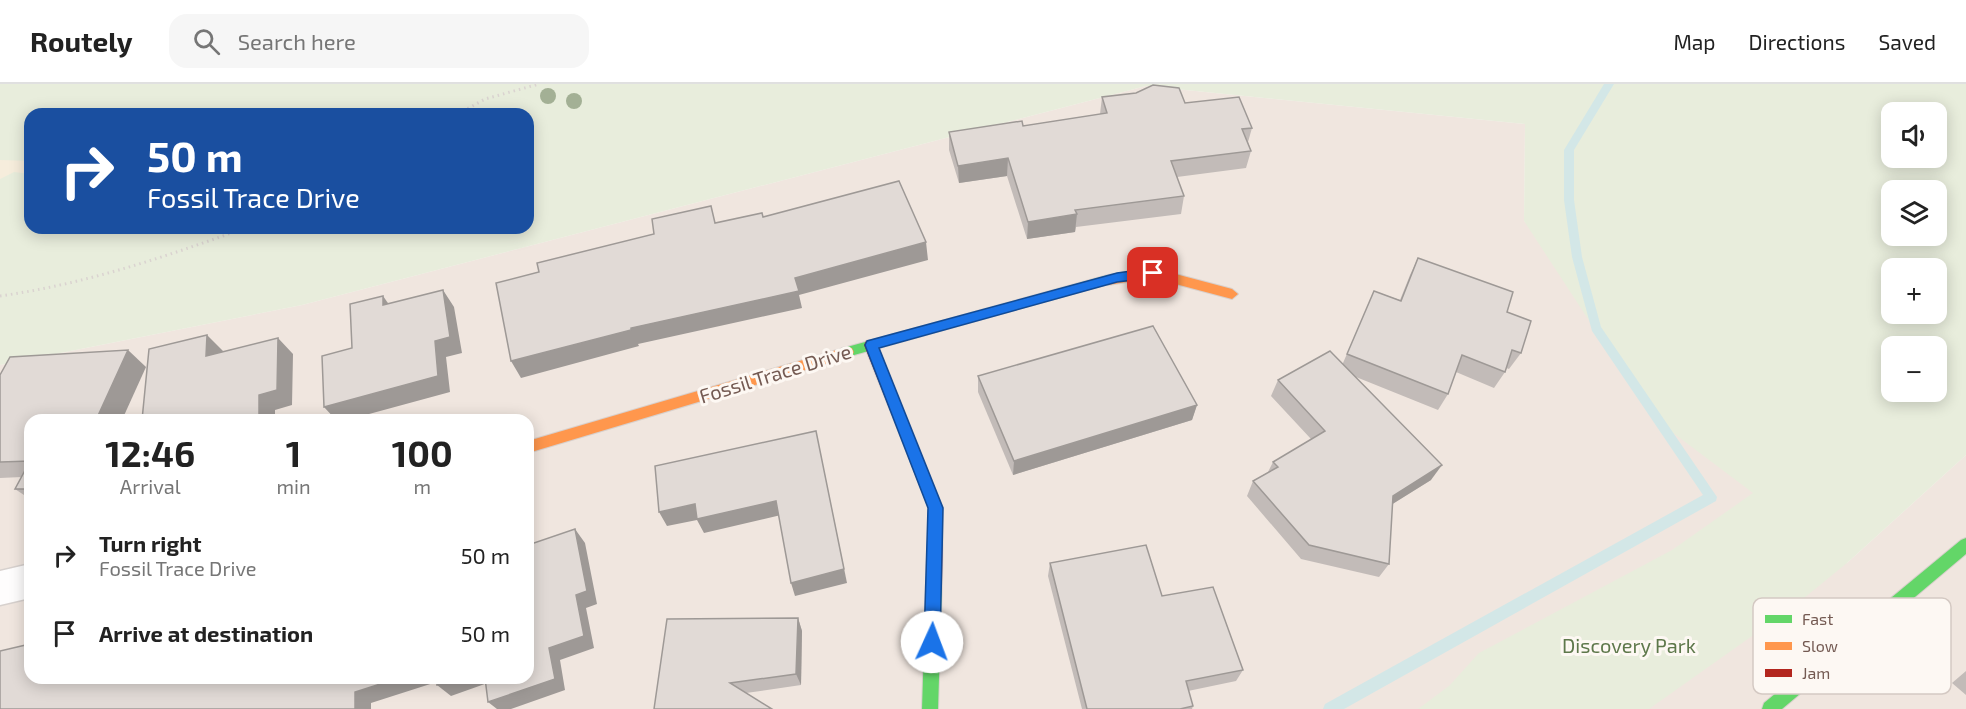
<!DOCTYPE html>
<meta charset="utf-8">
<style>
:root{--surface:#fff;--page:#f6f6f6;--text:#222;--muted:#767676;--line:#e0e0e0}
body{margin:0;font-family:"Exo 2",sans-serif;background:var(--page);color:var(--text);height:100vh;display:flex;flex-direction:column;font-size:22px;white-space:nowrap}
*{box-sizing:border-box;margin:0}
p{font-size:20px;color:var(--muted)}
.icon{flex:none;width:33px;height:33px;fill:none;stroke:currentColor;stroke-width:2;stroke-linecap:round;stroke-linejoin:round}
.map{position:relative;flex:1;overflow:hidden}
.sheet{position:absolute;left:24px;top:330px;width:510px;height:270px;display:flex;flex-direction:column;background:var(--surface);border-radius:18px;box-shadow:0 3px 15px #0003}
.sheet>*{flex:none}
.guide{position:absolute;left:24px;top:24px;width:510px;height:126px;border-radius:18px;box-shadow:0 3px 15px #0003;background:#1a4fa0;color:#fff;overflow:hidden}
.tools{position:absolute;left:1881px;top:18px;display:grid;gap:12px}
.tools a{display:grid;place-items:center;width:66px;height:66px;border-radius:12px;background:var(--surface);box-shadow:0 3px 15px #0003;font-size:30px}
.pin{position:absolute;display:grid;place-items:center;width:51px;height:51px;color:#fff;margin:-26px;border-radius:12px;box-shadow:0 3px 9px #0006}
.me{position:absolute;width:66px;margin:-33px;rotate:2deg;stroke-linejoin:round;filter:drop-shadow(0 0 4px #0008)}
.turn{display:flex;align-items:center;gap:21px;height:126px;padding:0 24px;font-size:27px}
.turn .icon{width:78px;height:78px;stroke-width:2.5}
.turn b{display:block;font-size:42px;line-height:51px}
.eta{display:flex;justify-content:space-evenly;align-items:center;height:102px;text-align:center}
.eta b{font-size:36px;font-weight:700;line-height:42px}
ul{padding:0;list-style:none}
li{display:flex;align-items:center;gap:18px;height:78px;padding:0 24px}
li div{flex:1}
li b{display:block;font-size:22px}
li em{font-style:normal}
header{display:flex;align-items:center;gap:36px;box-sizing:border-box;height:84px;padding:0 30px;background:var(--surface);border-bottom:2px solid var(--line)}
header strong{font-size:28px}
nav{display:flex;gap:33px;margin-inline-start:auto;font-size:21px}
.search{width:420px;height:54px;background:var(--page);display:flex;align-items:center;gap:15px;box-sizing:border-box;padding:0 21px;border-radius:18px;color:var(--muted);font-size:22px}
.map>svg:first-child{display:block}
.residential{fill:#f0e6df;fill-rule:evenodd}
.green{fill:#e8eddc;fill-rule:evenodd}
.sand{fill:#f6eddc}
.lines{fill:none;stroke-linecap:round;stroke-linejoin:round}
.stream{fill:#d3e7e7;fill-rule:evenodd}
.street-casing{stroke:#d7d1ce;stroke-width:3}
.fast-casing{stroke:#d8d0cc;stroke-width:2}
.slow-casing{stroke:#d8d0cc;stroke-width:2}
.jam-casing{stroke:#d8d0cc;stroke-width:2}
.path{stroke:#dad3d0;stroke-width:3;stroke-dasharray:1.5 4;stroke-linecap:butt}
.street{fill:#fefdfd;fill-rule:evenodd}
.fast{fill:#63d668;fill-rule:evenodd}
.slow{fill:#ff974d;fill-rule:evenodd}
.jam{fill:#b3261e;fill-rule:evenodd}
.tree{fill:#a3b095}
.wall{fill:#c2bbb8}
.shaded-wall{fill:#9e9996}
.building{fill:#e1dad6;stroke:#9e9996;stroke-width:1.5}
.route{fill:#1a73e8;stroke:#114b97;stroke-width:1.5}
.labels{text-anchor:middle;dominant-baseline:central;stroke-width:6;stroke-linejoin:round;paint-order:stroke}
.street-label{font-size:20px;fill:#745a52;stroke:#fdf8f3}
.park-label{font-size:20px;fill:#5e784b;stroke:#fdf8f3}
.key{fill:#fdf8f3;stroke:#d4c9c3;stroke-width:1.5}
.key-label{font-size:16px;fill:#745a52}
</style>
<header>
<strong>Routely</strong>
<div class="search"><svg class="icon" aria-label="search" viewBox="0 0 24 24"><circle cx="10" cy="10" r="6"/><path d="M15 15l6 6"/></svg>Search here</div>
<nav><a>Map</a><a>Directions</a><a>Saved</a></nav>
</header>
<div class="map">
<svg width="1966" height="625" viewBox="0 0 1966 625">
<rect width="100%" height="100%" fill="#f8f4f0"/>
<path class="residential" d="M1146,2L1525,40L1524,137L1847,479L1966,371V625H0V281L302,221ZM30,336H528V594H30Z"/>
<path class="green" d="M0,0H1966V371L1847,479L1793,523L1649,625H1418L1449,602L1479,569L1672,466L1753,409L1652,333L1524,137L1525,40L1146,2L302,221L0,281ZM1892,28H1936V74H1892ZM30,30H528V144H30ZM1892,106H1936V152H1892ZM1892,184H1936V230H1892ZM1892,262H1936V308H1892Z"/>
<path class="sand" d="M0,76L30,77V90L14,88L0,95Z"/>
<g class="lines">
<path class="stream" d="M1604,0H1614L1574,66V116L1582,173L1601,243L1717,413L1716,417L1344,625H1323L1325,620L1703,411L1592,247L1572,173L1564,116V66Z"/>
<g class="street-casing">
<path id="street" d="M30,480V514L0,521V487Z"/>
</g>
<g class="fast-casing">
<g id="fast">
<path d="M1108,191L1114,196L1112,199L847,273L842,272L840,268L842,264L847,263Z"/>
<path d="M1966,454V470L1782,625H1762L1764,619L1961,456Z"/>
<path d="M934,491L939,493L942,498L938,625H922L926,498L929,493Z"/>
</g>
</g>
<g class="slow-casing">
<g id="slow">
<path d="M1153,184L1232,205L1238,210L1232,215L1153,194L1108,201L1102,196L1108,191Z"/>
<path d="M847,263L852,264L854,268L852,272L528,369V357Z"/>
</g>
</g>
<g class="jam-casing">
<path id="jam" d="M871,256L876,257L878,261L943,424L942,498L939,503L934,505L929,503L926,498L929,424L864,261L866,257Z"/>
</g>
<g class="path">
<path d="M458,30L485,15L539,0"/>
<path d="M0,212C85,200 165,173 245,144"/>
</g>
<use href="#street" class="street"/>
<use href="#fast" class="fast"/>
<use href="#slow" class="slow"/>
<use href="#jam" class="jam"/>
</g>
<g class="tree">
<circle cx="548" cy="12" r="8"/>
<circle cx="574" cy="17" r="8"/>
</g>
<g class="wall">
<path d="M1102,13L1185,19L1252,44L1248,58L1251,67L1246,84L1177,93L1184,112L1181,130L1076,143L1075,148L1027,155L1007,92L959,99L949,66V48L1023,42L1100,30Z"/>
<path d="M1418,174L1507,228L1521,269L1509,285L1506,284L1505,288L1494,304L1456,288L1448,310L1438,326L1356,293L1431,396L1392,420L1389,480L1379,493L1301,475L1247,412L1253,397L1268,388L1273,378L1311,355L1271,312L1278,296L1343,279L1374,207L1400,216L1410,191Z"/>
<path d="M146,283L30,336V415L15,405L22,393L0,394V291Z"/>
<path d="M978,292L1197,321L1192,336L1013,391L978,308Z"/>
<path d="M1050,479L1162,512L1243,586L1236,597L1188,607L1193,622L1192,625H1082L1048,492Z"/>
<path d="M798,534L802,547L801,601L746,609L654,625Z"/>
<path d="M1966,587V611L1952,599Z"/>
</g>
<g class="shaded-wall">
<path d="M1008,74L1007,92L959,99L958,82Z"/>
<path d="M1077,130L1075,148L1027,155L1028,138Z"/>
<path d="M926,158L928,176L799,211L802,224L638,260L639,262L521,294L511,277L631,244L795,194Z"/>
<path d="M443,206L454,223L462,269L446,273L450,308L347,336H336L324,323L435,257Z"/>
<path d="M383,212L395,229L383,221Z"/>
<path d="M207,251L223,267L222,288L206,272Z"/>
<path d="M278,254L293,270L292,321L275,326V336H259V311Z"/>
<path d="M128,266L146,283L122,336H96Z"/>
<path d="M1197,321L1192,336L1013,391L1014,377Z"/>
<path d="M816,347L847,499L795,512L791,499Z"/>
<path d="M1442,381L1431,396L1383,426L1393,412Z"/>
<path d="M776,417L781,431L704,449L697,436L667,442L659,428L695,420Z"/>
<path d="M575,445L585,459L597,520L586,524L594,564L560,576L565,606L511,625H497L488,618L549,564L576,511Z"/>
<path d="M798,534L802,547L801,601L796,590Z"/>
<path d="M399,594H449L371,619V625H355V608Z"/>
<path d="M458,594H494L496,596L451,612L437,601Z"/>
</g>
<g class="building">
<path d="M1153,1L1179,4L1185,19L1239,13L1252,44L1242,45L1251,67L1171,77L1184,112L1075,126L1077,130L1028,138L1008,74L958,82L949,48L1022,37L1023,42L1107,29L1102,13L1136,9Z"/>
<path d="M899,97L926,158L795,194L799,207L631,244V246L511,277L496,199L539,188L537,179L654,150L652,135L711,122L715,139L762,129L763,133Z"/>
<path d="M1418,174L1513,208L1507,228L1531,237L1521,269L1512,266L1505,288L1462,271L1448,310L1347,270L1374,207L1401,217Z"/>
<path d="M443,206L450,253L435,257L438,292L324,323L322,272L352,264L350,220L383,212V221Z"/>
<path d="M1153,242L1197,321L1014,377L978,292Z"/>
<path d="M207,251L206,272L278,254L277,306L259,311V336H142L149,265Z"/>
<path d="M128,266L96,336H30V405H15L30,377L0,378V291L10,273Z"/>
<path d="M1330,267L1442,381L1393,412L1389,480L1309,461L1253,397L1278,383L1273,378L1325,347L1278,296Z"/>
<path d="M816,347L844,485L791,499L776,417L697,435L695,420L659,428L655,382Z"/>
<path d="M575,445L587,507L576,511L584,552L549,564L555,595L488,618L485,594H528V461Z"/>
<path d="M1146,461L1162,512L1213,503L1243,586L1186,597L1193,622L1180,625H1087L1050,479Z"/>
<path d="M798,534L796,590L730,599L772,625H654L667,535Z"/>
<path d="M30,560V594H399L355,608V625H0V567Z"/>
<path d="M436,594H458L437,601Z"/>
</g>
<path class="route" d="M1153,184L1158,186L1159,189L1158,193L1117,198L879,264L943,424L940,558L938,563L932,565L927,563L924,558L928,424L865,261L867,257L1117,189Z"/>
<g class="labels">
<g class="street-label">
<text transform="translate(775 289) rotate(-17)">Fossil Trace Drive</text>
</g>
<g class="park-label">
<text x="1629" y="561">Discovery Park</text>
</g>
</g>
<rect x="1753" y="514" width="198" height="96" rx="9" class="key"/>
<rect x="1765" y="531" width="27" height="8" fill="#63d668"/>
<rect x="1765" y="558" width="27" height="8" fill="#ff974d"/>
<rect x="1765" y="585" width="27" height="8" fill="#b3261e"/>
<g class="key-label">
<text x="1802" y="541">Fast</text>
<text x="1802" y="568">Slow</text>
<text x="1802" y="595">Jam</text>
</g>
</svg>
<div class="tools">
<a><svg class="icon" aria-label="sound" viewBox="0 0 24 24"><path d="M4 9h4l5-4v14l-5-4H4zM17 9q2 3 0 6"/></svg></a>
<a><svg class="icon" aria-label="layers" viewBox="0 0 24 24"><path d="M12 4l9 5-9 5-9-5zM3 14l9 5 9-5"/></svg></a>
<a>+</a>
<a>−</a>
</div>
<div class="pin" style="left:1153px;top:189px;background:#d93025"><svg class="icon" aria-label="arrive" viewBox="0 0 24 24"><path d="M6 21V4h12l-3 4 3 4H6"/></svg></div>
<svg class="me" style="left:932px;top:558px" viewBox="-20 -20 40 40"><circle r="19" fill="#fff"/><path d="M0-13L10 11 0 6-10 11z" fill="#1a73e8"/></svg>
<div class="guide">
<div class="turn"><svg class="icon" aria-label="right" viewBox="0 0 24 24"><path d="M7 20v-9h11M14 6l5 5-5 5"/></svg><div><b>50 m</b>Fossil Trace Drive</div></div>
</div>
<section class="sheet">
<div class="eta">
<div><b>12:46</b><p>Arrival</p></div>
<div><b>1</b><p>min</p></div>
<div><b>100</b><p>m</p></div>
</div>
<ul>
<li><svg class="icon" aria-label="right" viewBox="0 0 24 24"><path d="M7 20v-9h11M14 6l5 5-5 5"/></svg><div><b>Turn right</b><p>Fossil Trace Drive</p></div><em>50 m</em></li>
<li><svg class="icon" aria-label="arrive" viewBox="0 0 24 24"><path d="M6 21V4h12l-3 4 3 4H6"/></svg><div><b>Arrive at destination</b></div><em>50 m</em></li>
</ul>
</section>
</div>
